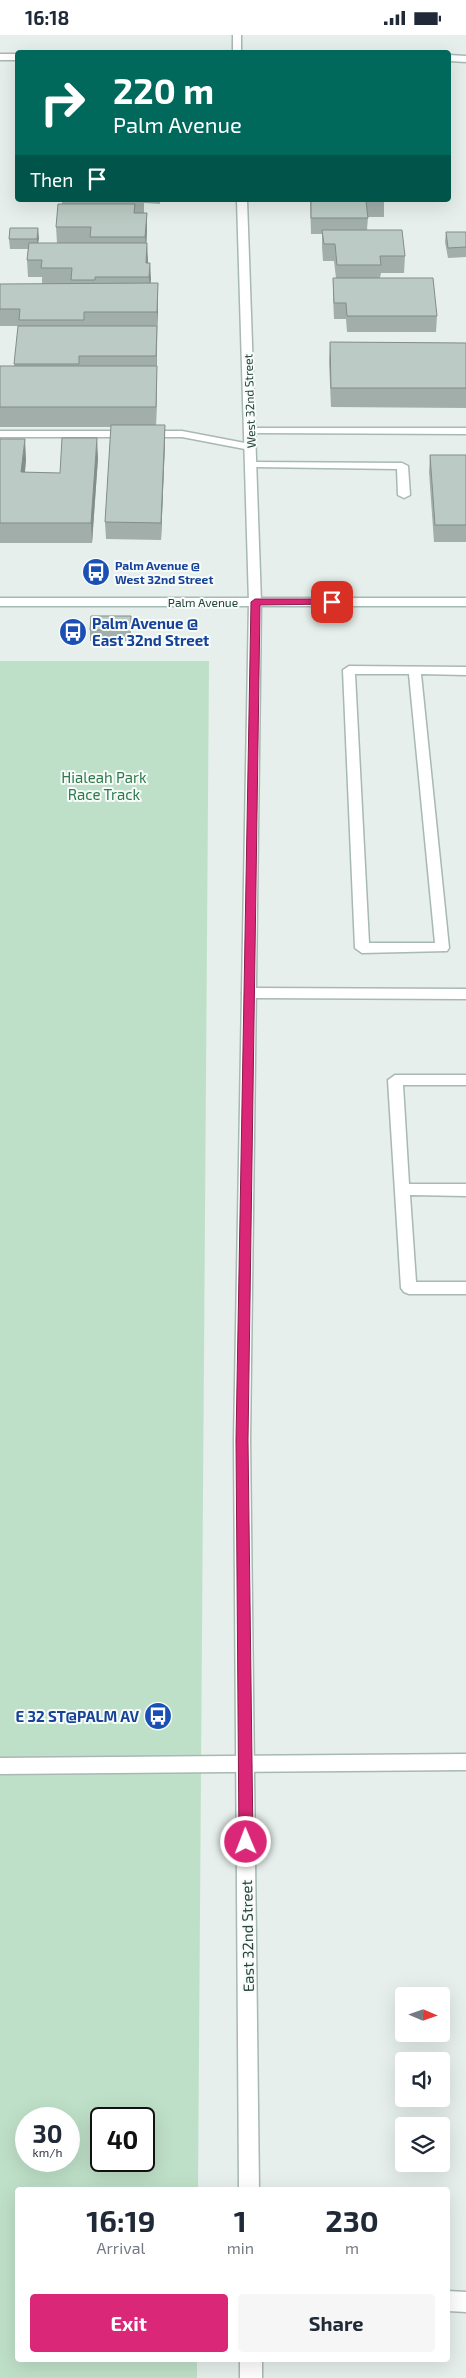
<!DOCTYPE html>
<style>
:root{--surface:#fff;--page:#f6f6f7;--text:#1f2937;--muted:#747a83;--accent:#db2777}
body{margin:0;font-family:"Exo 2",sans-serif;background:var(--page);color:var(--text);height:100vh;display:flex;flex-direction:column;font-size:19px;white-space:nowrap}
*{box-sizing:border-box;margin:0}
p{font-size:16px;color:var(--muted)}
.icon{flex:none;width:28px;height:28px;fill:none;stroke:currentColor;stroke-width:2;stroke-linecap:round;stroke-linejoin:round}
.map{position:relative;flex:1;overflow:hidden}
.details{position:absolute;left:15px;top:2152px;width:435px;height:175px;display:flex;flex-direction:column;background:var(--surface);border-radius:5px;box-shadow:0 5px 20px #0002}
.details>*{flex:none}
.hud{position:absolute;left:15px;top:15px;width:436px;height:152px;border-radius:5px;box-shadow:0 5px 20px #0002;background:#00695c;color:#fff;overflow:hidden}
.needle{width:32px;rotate:92deg}
.controls{position:absolute;left:395px;top:1952px;display:grid;gap:10px}
.controls a{display:grid;place-items:center;width:55px;height:55px;border-radius:5px;background:var(--surface);box-shadow:0 5px 20px #0002;font-size:25px}
.speed{position:absolute;left:15px;top:2072px;display:flex;gap:10px;font-size:25px;font-weight:700;text-align:center}
.speed>*{display:grid;place-content:center;width:65px;height:65px;border-radius:50%;background:var(--surface);box-shadow:0 5px 20px #0002;line-height:1}
.speed small{font-size:12px;font-weight:400}
.speed .limit{border:2px solid #111;border-radius:8px;background:#fff;color:#111}
.pin{position:absolute;display:grid;place-items:center;width:42px;height:42px;color:#fff;margin:-21px;border-radius:10px;box-shadow:0 2px 8px #0006}
.me{position:absolute;width:55px;margin:-28px;rotate:359deg;stroke-linejoin:round;filter:drop-shadow(0 0 4px #0008)}
.turn{display:flex;align-items:center;gap:18px;height:105px;padding:0 15px;font-size:22px}
.turn .icon{width:65px;height:65px;stroke-width:2.5}
.turn b{display:block;font-size:35px;line-height:42px}
.then{display:flex;align-items:center;height:48px;padding:0 15px;background:#0003;gap:10px;font-size:19px}
.eta{display:flex;justify-content:space-evenly;align-items:center;height:85px;text-align:center}
.eta b{font-size:30px;font-weight:700;line-height:35px}
.action{display:flex;gap:10px;margin-top:auto;padding:10px 15px}
.action a{flex:1;height:58px;border-radius:5px;background:var(--accent);color:#fff;font-size:20px;font-weight:700;line-height:58px;text-align:center}
.action a+a{background:var(--page);color:var(--text)}
.status{display:flex;justify-content:space-between;align-items:center;height:35px;padding:0 25px;background:var(--surface);direction:ltr}
.status svg{height:14px;fill:currentColor}
.map>svg:first-child{display:block}
.green{fill:#bfe0c8;fill-rule:evenodd}
.lines{fill:none;stroke-linecap:round;stroke-linejoin:round}
.service-casing{stroke:#a8b8b2;stroke-width:3}
.minor-casing{stroke:#a8b8b2;stroke-width:3}
.tertiary-casing{stroke:#a8b8b2;stroke-width:3}
.secondary-casing{stroke:#a4bbb3;stroke-width:3}
.service{fill:#fff;fill-rule:evenodd}
.minor{fill:#fff;fill-rule:evenodd}
.tertiary{fill:#fff;fill-rule:evenodd}
.secondary{fill:#fff;fill-rule:evenodd}
.wall{fill:#a1aea9}
.shaded-wall{fill:#838d89}
.building{fill:#bbcac4;stroke:#838d89}
.route{fill:#db2777;stroke:#8e194d}
.labels{text-anchor:middle;dominant-baseline:central;stroke-width:4;stroke-linejoin:round;paint-order:stroke}
.far-street-label{font-size:12px;fill:#24423a;stroke:#f7fbf9}
.far-transit-label{font-size:12px;font-weight:bold;fill:#164399;stroke:#f7fbf9;text-anchor:start}
.transit-label{font-size:15px;font-weight:bold;fill:#164399;stroke:#f7fbf9;text-anchor:start}
.park-label{font-size:15px;fill:#2d7a4b;stroke:#f7fbf9}
.street-label{font-size:15px;fill:#24423a;stroke:#f7fbf9}
</style>
<div class="status"><b>16:18</b><svg viewBox="0 0 49 12"><path d="M0 12V9h3v3zM5 12V6h3v6zM10 12V3h3v9zM15 12V0h3v12zM26 1h20v11H26zM47 4h2v5h-2z"/></svg></div>
<div class="map">
<svg width="466" height="2343" viewBox="0 0 466 2343">
<rect width="100%" height="100%" fill="#e6efeb"/>
<path class="green" d="M0,626H209L198,2155H18V2325H197V2343H0ZM26,2084H69V2126H26ZM101,2084H144V2126H101Z"/>
<g class="lines">
<g class="service-casing">
<g id="service">
<path d="M250,393H466V399L246,398L245,396Z"/>
<path d="M0,396H182L250,409L256,412L250,415L182,402H0Z"/>
<path d="M251,427L402,428L408,431L410,460L404,463L398,460L397,434L247,432V428Z"/>
<path d="M349,631L466,632V640L421,639L449,913L447,916L362,918L355,913L343,635ZM355,639H409L435,908H369Z"/>
<path d="M249,953L466,954V964L249,963L242,958Z"/>
<path d="M395,1040H466V1050H403L409,1149H466V1161L410,1160L416,1247H466V1259H409L404,1257L401,1253L388,1045Z"/>
<path d="M466,1719V1735L0,1739V1723Z"/>
<path d="M448,2256L466,2257V2277L448,2276Z"/>
</g>
</g>
<g class="minor-casing">
<g id="minor">
<rect x="0" y="19" width="18" height="6"/>
<path d="M449,20L466,21V27L449,26Z"/>
</g>
</g>
<g class="tertiary-casing">
<g id="tertiary">
<rect x="233" y="0" width="8" height="18"/>
<path d="M237,165H247L261,567L250,1405L259,2155H239L234,1405L249,567Z"/>
<rect x="240" y="2325" width="22" height="18"/>
</g>
</g>
<g class="secondary-casing">
<rect id="secondary" x="0" y="563" width="466" height="8"/>
</g>
<use href="#service" class="service"/>
<use href="#minor" class="minor"/>
<use href="#tertiary" class="tertiary"/>
<use href="#secondary" class="secondary"/>
</g>
<g class="wall">
<path d="M62,165H160V169L144,168V178L147,195L146,208L148,228H150V249L158,248L156,390H165V407L161,505L106,504L105,487L111,392H0V331H14L19,291H0V249H42V242H28L27,225L28,214H10L9,204L39,203L38,208H57L56,192L62,169Z"/>
<path d="M310,165H384V182H368L367,195L405,221L404,238H381L380,243L437,281L436,297H347L346,284H334L333,260V243H336L334,226H323L322,212V199H311Z"/>
<path d="M446,197H466V222L448,223L445,207Z"/>
<path d="M330,307L466,308V373L331,372L329,327Z"/>
<path d="M0,404L26,424L25,437L60,438L98,423L92,508H0Z"/>
<path d="M430,420H466V507H434L429,437Z"/>
<path d="M131,581V606H90V595Z"/>
</g>
<g class="shaded-wall">
<path d="M147,178V195L146,218L145,202Z"/>
<path d="M38,193L39,203L37,214V204Z"/>
<path d="M147,208L148,225L147,244L146,228Z"/>
<path d="M150,228L151,244L150,259L149,242Z"/>
<path d="M158,248V294L157,277Z"/>
<path d="M157,291V351L156,392V372Z"/>
<path d="M165,390V407L161,505V488Z"/>
<path d="M97,403L98,423L92,508L91,488Z"/>
<path d="M25,404L26,424L23,457L21,437Z"/>
</g>
<g class="building">
<path d="M311,165H384V166H366L368,183H311Z"/>
<path d="M58,169H135L134,178H147L145,202H90L91,192H56Z"/>
<path d="M10,193H38L37,204H9Z"/>
<path d="M322,195H402L405,221H380L381,230H337L335,209H324Z"/>
<path d="M446,197H466V212L448,213Z"/>
<path d="M29,208H147L146,228H150L149,242H95V245H71L72,233H41L42,225H27Z"/>
<path d="M333,243H433L437,281H347L346,268H334Z"/>
<path d="M158,248L157,277H84V285H19L20,274H0V249Z"/>
<path d="M18,291H157L156,321H79V329H14Z"/>
<path d="M330,307L466,308V353H331Z"/>
<path d="M0,331H157L156,372H0Z"/>
<path d="M111,390H165L161,488L105,487Z"/>
<path d="M62,403H97L91,488H0V404H25L21,437L60,438Z"/>
<path d="M430,420H466V490H435Z"/>
<path d="M91,581H131V595H90Z"/>
</g>
<path class="route" d="M255,564H332L336,567L332,569L260,570L248,1405L253,1807L251,1811L246,1813L241,1811L239,1807L236,1405L251,567Z"/>
<defs>
<g id="bus-disc" transform="scale(1.4375)"><circle r="9.5" fill="#1a4fb4" stroke="#f7fbf9"/><path d="M-5-6H5V4H4V6H2V4H-2V6H-4V4H-5ZM-3.5-4V0h7V-4ZM-3.5 1.2v1.5H-2V1.2ZM2 1.2v1.5H3.5V1.2Z" fill="#fff"/></g>
</defs>
<g fill-rule="evenodd">
<use href="#bus-disc" x="96" y="537"/>
<use href="#bus-disc" x="73" y="597"/>
<use href="#bus-disc" x="158" y="1681"/>
</g>
<g class="labels">
<g class="far-street-label">
<text transform="translate(249 366) rotate(-92)">West 32nd Street</text>
<text x="203" y="567">Palm Avenue</text>
</g>
<g class="far-transit-label">
<text x="115" y="530">Palm Avenue @<tspan x="115" dy="14">West 32nd Street</tspan></text>
</g>
<g class="transit-label">
<text x="92" y="588">Palm Avenue @<tspan x="92" dy="17">East 32nd Street</tspan></text>
<text x="139" y="1681" text-anchor="end">E 32 ST@PALM AV</text>
</g>
<g class="park-label">
<text x="104" y="742">Hialeah Park<tspan x="104" dy="17">Race Track</tspan></text>
</g>
<g class="street-label">
<text transform="translate(247 1901) rotate(-91)">East 32nd Street</text>
</g>
</g>
</svg>
<div class="controls">
<a><svg class="needle" viewBox="-14 -14 28 28"><path d="M0-13l5 13h-10z" fill="#e53935"/><path d="M0 13l5-13h-10z" fill="#747a83"/></svg></a>
<a><svg class="icon" aria-label="sound" viewBox="0 0 24 24"><path d="M4 9h4l5-4v14l-5-4H4zM17 9q2 3 0 6"/></svg></a>
<a><svg class="icon" aria-label="layers" viewBox="0 0 24 24"><path d="M12 4l9 5-9 5-9-5zM3 14l9 5 9-5"/></svg></a>
</div>
<div class="speed"><div>30<small>km/h</small></div><div class="limit">40</div></div>
<div class="pin" style="left:332px;top:567px;background:#d93025"><svg class="icon" aria-label="arrive" viewBox="0 0 24 24"><path d="M6 21V4h12l-3 4 3 4H6"/></svg></div>
<svg class="me" style="left:246px;top:1807px" viewBox="-20 -20 40 40"><circle r="17" fill="#db2777" stroke="#fff" stroke-width="3"/><path d="M0-11L8 9 0 5-8 9z" fill="#fff"/></svg>
<div class="hud">
<div class="turn"><svg class="icon" aria-label="right" viewBox="0 0 24 24"><path d="M7 20v-9h11M14 6l5 5-5 5"/></svg><div><b>220 m</b>Palm Avenue</div></div>
<div class="then">Then<svg class="icon" aria-label="arrive" viewBox="0 0 24 24"><path d="M6 21V4h12l-3 4 3 4H6"/></svg></div>
</div>
<section class="details">
<div class="eta">
<div><b>16:19</b><p>Arrival</p></div>
<div><b>1</b><p>min</p></div>
<div><b>230</b><p>m</p></div>
</div>
<div class="action"><a>Exit</a><a>Share</a></div>
</section>
</div>
